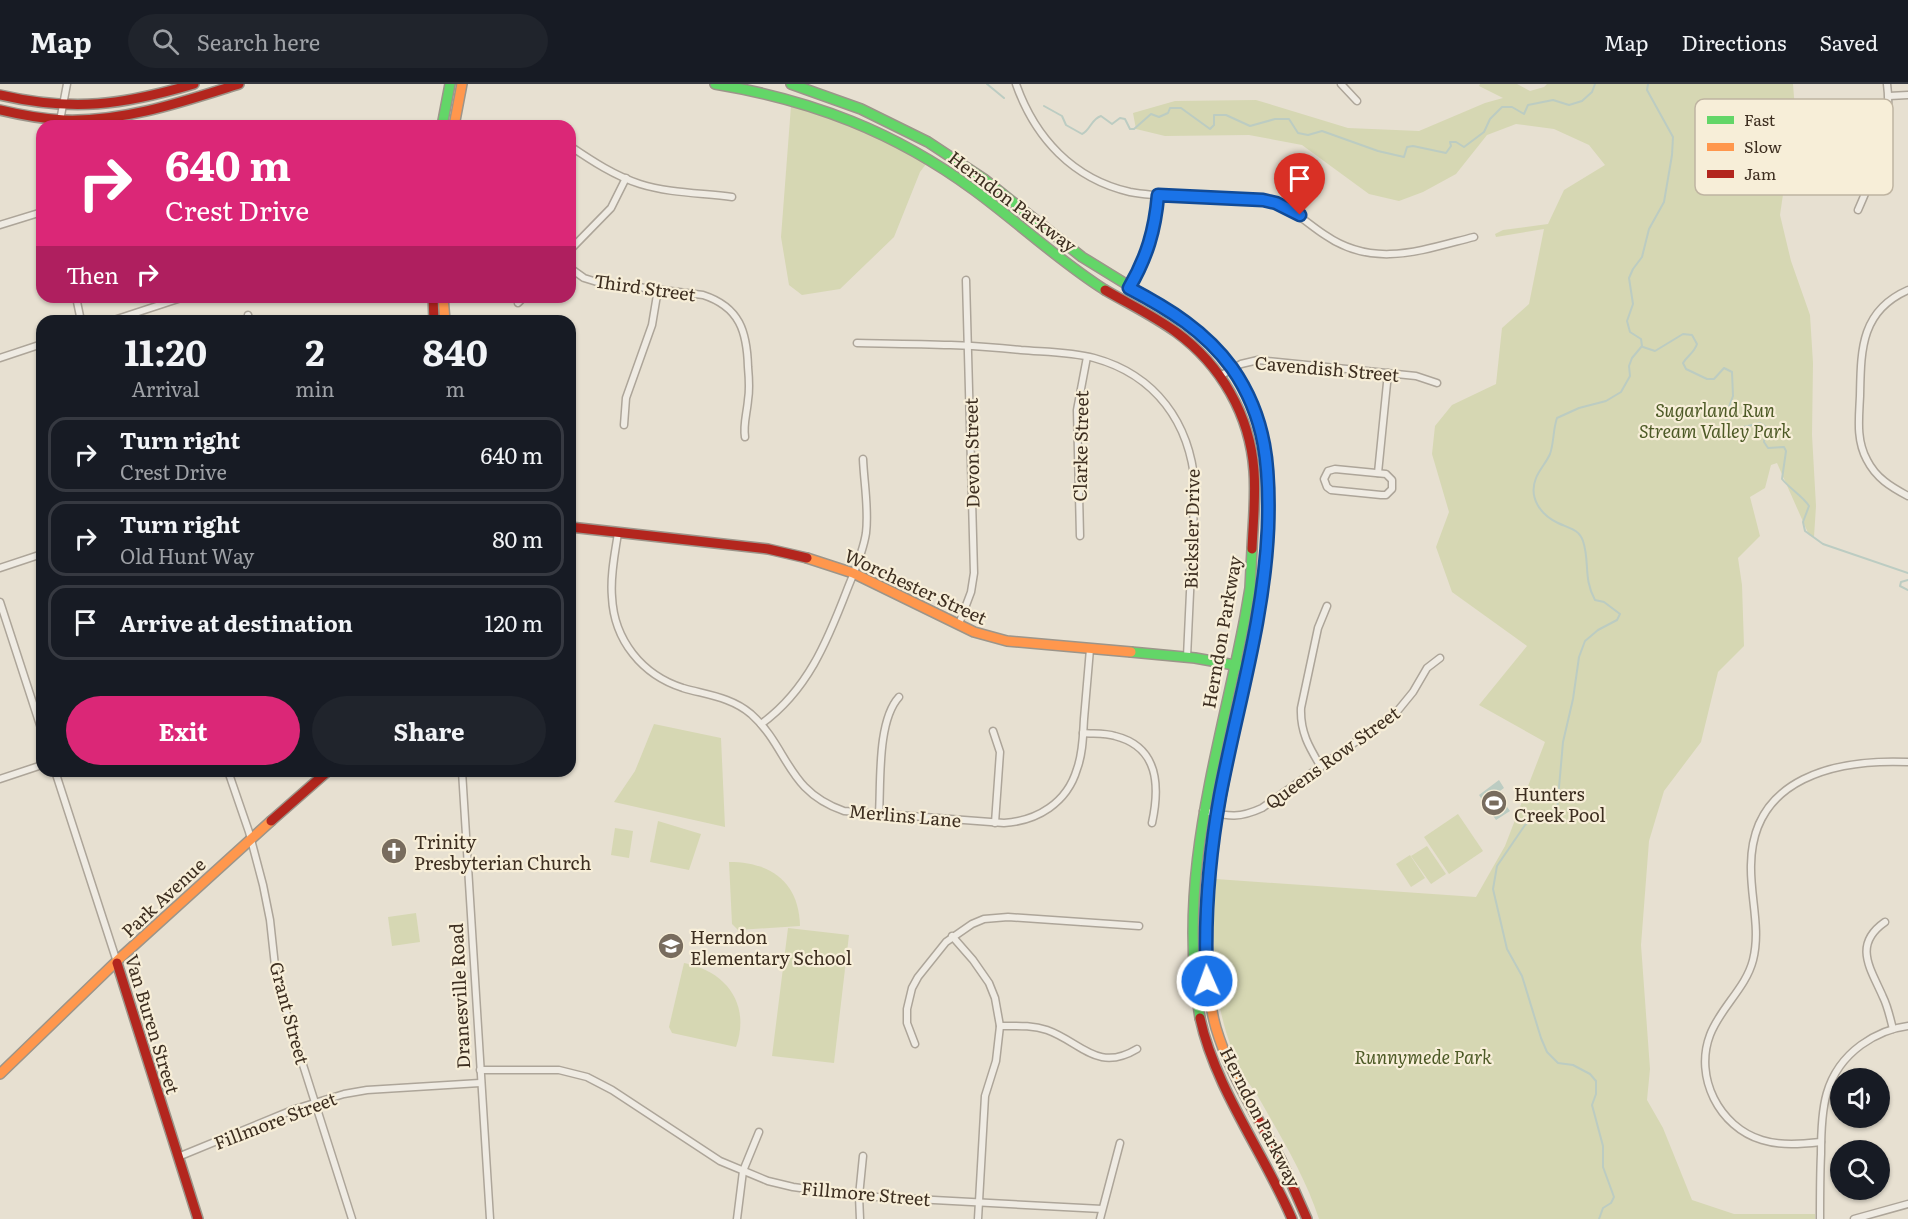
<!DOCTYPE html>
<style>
:root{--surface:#171b24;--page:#20242c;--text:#f1f3f6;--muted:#9ea1a6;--line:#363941;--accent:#db2777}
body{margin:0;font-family:Literata,serif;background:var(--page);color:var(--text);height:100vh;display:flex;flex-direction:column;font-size:22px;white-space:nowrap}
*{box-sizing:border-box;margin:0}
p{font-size:20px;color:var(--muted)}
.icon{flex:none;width:33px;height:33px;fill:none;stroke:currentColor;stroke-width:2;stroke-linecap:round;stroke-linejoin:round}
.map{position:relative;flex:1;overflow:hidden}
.panel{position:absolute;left:36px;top:231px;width:540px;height:462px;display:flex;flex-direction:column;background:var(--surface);border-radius:18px;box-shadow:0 2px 4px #0004}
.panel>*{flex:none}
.hud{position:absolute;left:36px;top:36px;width:540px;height:183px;border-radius:18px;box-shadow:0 2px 4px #0004;background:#db2777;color:#fff;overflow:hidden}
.buttons{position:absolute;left:1830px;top:984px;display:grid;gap:12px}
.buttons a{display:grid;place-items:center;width:60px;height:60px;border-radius:50%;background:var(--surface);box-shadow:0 2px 4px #0004;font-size:30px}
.pin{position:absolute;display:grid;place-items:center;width:51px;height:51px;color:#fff;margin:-62px -26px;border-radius:50% 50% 50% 0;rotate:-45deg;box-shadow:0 0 6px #0007}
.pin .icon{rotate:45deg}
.me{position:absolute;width:66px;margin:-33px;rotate:358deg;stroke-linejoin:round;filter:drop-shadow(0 0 4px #0008)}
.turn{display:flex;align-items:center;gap:21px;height:126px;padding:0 30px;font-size:27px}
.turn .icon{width:78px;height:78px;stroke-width:2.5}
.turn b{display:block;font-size:42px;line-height:51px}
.then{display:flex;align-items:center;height:57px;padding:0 30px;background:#0003;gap:12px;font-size:22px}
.eta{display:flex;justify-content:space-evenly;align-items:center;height:102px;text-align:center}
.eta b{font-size:36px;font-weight:700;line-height:42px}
.primary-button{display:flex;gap:12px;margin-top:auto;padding:12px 30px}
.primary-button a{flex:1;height:69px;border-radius:36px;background:var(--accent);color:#fff;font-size:24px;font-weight:700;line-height:69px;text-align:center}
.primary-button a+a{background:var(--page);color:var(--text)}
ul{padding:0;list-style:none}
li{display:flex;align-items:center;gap:18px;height:75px;margin:0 12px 9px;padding:0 18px;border:3px solid var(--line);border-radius:18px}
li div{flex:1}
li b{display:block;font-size:22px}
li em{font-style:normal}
header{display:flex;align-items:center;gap:36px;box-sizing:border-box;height:84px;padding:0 30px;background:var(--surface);border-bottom:2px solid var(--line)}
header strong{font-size:28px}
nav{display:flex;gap:33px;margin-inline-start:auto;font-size:21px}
.search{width:420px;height:54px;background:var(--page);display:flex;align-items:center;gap:15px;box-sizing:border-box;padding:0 21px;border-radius:33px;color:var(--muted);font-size:22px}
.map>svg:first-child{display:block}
.green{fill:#d6d7b3}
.water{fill:#bcccc2}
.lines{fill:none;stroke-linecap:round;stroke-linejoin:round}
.stream{stroke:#bcccc2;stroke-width:2}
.street-casing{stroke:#ada599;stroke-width:9}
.fast-casing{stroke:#9c958a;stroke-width:12}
.slow-casing{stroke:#9c958a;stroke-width:12}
.jam-casing{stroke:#9c958a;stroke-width:12}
.street{stroke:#efebe3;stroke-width:6}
.fast{stroke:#63d668;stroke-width:9}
.slow{stroke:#ff974d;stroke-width:9}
.jam{stroke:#b3261e;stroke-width:9}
.route-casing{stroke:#114b97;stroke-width:15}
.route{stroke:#1a73e8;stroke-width:10}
.labels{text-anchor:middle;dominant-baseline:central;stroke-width:4.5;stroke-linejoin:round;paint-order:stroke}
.street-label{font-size:18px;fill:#3d2e20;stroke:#f7eed8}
.park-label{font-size:18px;font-style:italic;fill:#4d5a26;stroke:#f7eed8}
.poi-label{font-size:18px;fill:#3d2e20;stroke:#f7eed8;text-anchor:start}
.key{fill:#f7eed8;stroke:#bfb4a1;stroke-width:1.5}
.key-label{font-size:16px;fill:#3d2e20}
</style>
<header>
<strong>Map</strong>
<div class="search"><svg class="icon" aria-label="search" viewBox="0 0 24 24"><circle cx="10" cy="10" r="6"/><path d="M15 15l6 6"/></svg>Search here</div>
<nav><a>Map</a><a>Directions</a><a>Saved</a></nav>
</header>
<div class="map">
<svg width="1908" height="1135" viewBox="0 0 1908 1135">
<rect width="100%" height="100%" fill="#e7e0d1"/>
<g class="green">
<path d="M1480,0H1517L1530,7L1544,3L1547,0H1793L1799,78L1776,69L1772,77L1787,83L1780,131L1791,177L1810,231L1813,279L1812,351L1816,422L1814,453L1809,451L1777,379L1771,381L1765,404L1750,413L1760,452L1738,474L1742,501L1744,562L1718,588L1701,658L1664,707L1649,757L1641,861L1650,985L1647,1016L1663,1044L1692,1116L1734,1130H1815V1135H1319C1305,1092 1282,1055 1260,1016C1256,1008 1249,1001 1245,993C1210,928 1212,866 1216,795L1476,813L1505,762L1545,658L1479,621L1527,562L1452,508L1436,463L1449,428L1432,370L1435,342L1452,321L1496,300L1502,244L1529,220L1544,145L1496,153L1495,150L1503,146L1548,140L1564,106L1605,81L1589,61L1554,45L1516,40L1487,51L1456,90L1423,108L1399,117L1369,110L1302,61L1249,51L1165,52L1136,45L1133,29L1175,17L1256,16L1348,44L1419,47L1485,19L1503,14L1479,2Z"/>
<path d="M791,22C840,34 883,56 926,80L920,88L894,153L840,205L802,211L789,201L781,153Z"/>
<path d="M654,640L721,654L725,743L614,718L635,687Z"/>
<path d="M1458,730L1483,767L1449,790L1424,753Z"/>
<path d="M658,737L701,750L689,786L650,778Z"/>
<path d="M615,744L633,747L629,774L611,771Z"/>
<path d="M1427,762L1446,790L1431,800L1411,772Z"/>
<path d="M1410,771L1425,794L1411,803L1396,780Z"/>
<path d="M729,778C771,778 799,798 800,842L738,846L732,840Z"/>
<path d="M416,829L420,858L392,862L388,833Z"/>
<path d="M788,844L849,851L834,979L772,972Z"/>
<path d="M684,879C726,887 751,920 736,963L672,949L669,943Z"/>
</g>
<path class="water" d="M1499,696L1504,704L1497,709L1510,727L1496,736L1479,711Z"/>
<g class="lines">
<g class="stream">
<path d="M987,0L1004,14"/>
<path d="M1044,22L1062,32L1066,41L1082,50C1090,47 1091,35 1101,32L1112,40L1120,34L1125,35L1130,45H1134L1151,30L1159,33L1168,29L1170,24H1181L1210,45L1214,41V31H1226L1250,42L1275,35H1289L1298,49L1308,51L1322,47L1378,67L1404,73L1407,63L1413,62L1446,69L1451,62L1450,58H1456L1464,63L1484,48L1490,35L1502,23H1512L1524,30L1528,21L1553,16L1569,21L1582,17L1592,8L1595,0"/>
<path d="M1643,263L1655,267L1683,250L1692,251L1697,260C1694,269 1688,271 1683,279L1686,285L1707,295H1714L1724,284L1732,288L1733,312L1726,331L1727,341L1732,346L1760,339L1765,342L1764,358L1768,364L1784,363L1786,367L1782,395C1790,405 1803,412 1809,422L1803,438L1805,447L1823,460L1908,489"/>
<path d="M1908,496L1901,498L1900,502L1908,506"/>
<path d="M1599,1135L1603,1124L1611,1119L1614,1113L1603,1083V1062L1592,1021L1596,1010V997L1590,990L1573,981L1558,979L1547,968L1541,954L1522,892L1507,865L1493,805L1497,782L1525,741L1538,733L1552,730L1557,726L1563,658L1573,615L1579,573L1585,557L1598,546L1617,536L1620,530L1604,518L1595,516C1583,494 1590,478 1583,457C1579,445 1568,444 1558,439C1541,431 1528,414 1536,394C1539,386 1546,379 1550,370C1554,359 1553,345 1557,334L1579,324L1606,317L1621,308L1630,292L1629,282L1632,274L1642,262L1641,255L1630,248L1627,237L1633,220L1629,194L1633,185L1642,173L1649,145L1664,118L1672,71L1673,53L1647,6L1648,0"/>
</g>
<g class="street-casing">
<g id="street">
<path d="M1016,0C1035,54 1073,95 1130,108C1151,112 1173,112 1194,113C1218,114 1244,112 1267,117C1291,122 1305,138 1325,151C1374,185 1422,166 1474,153"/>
<path d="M1341,0L1357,17"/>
<path d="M1889,12L1908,11"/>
<path d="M59,42L67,0"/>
<path d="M570,62C592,77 615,92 640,100C669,109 701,109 732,113"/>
<path d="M1858,126C1876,85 1893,45 1887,0"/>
<path d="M0,141L42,128"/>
<path d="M570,166L611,124L626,94"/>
<path d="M570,184L584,194L597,198L703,211C740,223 747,248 748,283C749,294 750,305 748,316C747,329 743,340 745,353"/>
<path d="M1129,204C1147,172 1155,148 1158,111"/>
<path d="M1908,206C1860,227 1861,267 1860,312C1859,334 1856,356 1867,376C1876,394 1891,403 1908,412"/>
<path d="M76,213L81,237"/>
<path d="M518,219L524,213"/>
<path d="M248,231L250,237"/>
<path d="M111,237L184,213"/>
<path d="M857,259C912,260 966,260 1021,266C1045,268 1071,268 1094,274C1156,291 1190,339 1195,401L1187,573"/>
<path d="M0,274L42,260"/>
<path d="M1220,292L1241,280L1258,276L1416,292L1437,299"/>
<path d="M624,341L626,314L652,241L658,205"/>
<path d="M1335,385L1386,390L1392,396V405L1386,411H1381L1331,406L1327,403L1324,395L1328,387Z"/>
<path d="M1378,389L1388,289"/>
<path d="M618,449C615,469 610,492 612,513C614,556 642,591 683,604C707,611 731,613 751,630C789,664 786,707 844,727L1004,739C1037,737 1067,719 1077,685C1083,669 1083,651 1084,635C1086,612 1088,588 1090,565"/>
<path d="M1080,452L1077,326L1087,273"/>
<path d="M0,484L42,470"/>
<path d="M0,518L42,647"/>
<path d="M959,540L971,508L974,489L966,196"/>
<path d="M761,640C807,607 827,558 847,506C854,488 863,469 866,449C869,425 864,399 863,375"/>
<path d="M993,647L1000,668L995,739"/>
<path d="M1083,649C1093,650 1105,649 1115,652C1159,663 1160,702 1152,739"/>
<path d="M1321,683C1309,663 1300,648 1301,624L1318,544L1327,522"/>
<path d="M55,687L117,878"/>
<path d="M228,687L249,748L263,801L270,836L275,882L284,921L352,1135"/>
<path d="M462,687L490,1135"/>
<path d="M0,695L42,681"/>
<path d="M1203,727C1228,732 1238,735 1262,724L1395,630L1413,608L1427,584L1440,574"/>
<path d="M879,730C881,698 877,637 899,613"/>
<path d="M1885,838C1852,861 1871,885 1883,913C1888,923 1890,934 1893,945"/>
<path d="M952,852L973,876L989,899L995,914L1000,942L996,977L985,1012L978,1135"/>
<path d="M1000,942C1016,942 1032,941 1047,946C1081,958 1097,989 1137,965"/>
<path d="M915,960L907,939V925L912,904L918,893L946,858L972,840L984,835L1008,833L1139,842"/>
<path d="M480,986H559L587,993L612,1006L720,1077L768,1097L793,1103L859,1112L1102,1125"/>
<path d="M1821,1058C1802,1060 1781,1062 1762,1056C1719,1043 1694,993 1710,951C1720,924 1746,904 1753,876C1761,845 1750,812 1751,781C1752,693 1837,675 1908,678"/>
<path d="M178,1073L295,1025L344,1010L367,1006L480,999"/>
<path d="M737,1135L743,1087L759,1048"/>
<path d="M860,1135L859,1112L863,1072"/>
<path d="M1100,1135L1120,1059"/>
<path d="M1820,1135C1820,1113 1820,1091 1821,1070C1821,1026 1823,989 1861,961C1875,951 1891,944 1908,942"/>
<path d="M1854,1135L1908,1120"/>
</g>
</g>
<g class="fast-casing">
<g id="fast">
<path d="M715,0C812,16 895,48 974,106C1019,139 1059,177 1105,206"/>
<path d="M791,0L861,25L928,58L984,95L1082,173L1178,232"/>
<path d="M442,42L450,0"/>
<path d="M1131,568L1195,574L1240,582"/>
<path d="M1211,774C1226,658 1264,546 1269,428"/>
<path d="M1200,934C1176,793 1219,670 1245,533L1250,504L1252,465"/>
</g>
</g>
<g class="slow-casing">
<g id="slow">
<path d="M454,42L462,0"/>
<path d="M443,213L445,237"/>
<path d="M1178,232C1246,279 1272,347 1269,428"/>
<path d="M807,474L853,489L974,548L1007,557L1131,568"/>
<path d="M1211,774C1203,829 1201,890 1216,944C1225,974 1239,1002 1254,1028"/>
<path d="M0,990L120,874L271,737"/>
</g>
</g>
<g class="jam-casing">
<g id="jam">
<path d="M0,11C73,28 123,21 194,0"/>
<path d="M0,26C21,31 42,35 64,36C124,38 182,18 239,0"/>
<path d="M1105,206C1129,220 1154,232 1176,248C1221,281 1250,331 1254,387C1256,413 1253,439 1252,465"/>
<path d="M433,213L434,237"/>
<path d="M570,443L768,465L807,474"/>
<path d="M271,737L328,687"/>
<path d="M117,879L198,1135"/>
<path d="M1200,934C1215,1004 1264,1069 1292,1135"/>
<path d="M1254,1028L1281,1076L1307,1135"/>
</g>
</g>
<use href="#street" class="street"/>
<use href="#fast" class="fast"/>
<use href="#slow" class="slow"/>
<use href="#jam" class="jam"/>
</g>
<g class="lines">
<g class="route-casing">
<path id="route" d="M1207,897C1204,835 1209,773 1220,712C1237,622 1264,537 1268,444C1270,385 1267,334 1232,284C1205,247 1169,225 1129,204C1147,173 1155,146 1158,111L1263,116L1276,119L1300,131"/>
</g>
<use href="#route" class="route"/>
</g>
<defs>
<g id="stadium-disc" transform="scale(1.35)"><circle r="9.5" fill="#786c5e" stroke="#f7eed8"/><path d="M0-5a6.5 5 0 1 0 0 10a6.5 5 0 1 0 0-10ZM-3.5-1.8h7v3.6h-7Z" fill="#fff"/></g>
<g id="church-disc" transform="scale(1.35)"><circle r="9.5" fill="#786c5e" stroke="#f7eed8"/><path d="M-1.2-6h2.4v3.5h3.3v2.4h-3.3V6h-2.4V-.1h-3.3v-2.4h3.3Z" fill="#fff"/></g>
<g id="school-disc" transform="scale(1.35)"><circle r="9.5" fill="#786c5e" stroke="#f7eed8"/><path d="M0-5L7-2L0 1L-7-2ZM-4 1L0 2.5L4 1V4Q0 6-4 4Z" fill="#fff"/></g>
</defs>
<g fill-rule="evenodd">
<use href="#stadium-disc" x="1494" y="719"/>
<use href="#church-disc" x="394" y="767"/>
<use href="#school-disc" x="671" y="862"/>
</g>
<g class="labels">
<g class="street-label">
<text transform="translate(1013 117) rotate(37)">Herndon Parkway</text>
<text transform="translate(645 203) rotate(8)">Third Street</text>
<text transform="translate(1327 284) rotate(5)">Cavendish Street</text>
<text transform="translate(1080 362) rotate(-89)">Clarke Street</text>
<text transform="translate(971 369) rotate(-91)">Devon Street</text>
<text transform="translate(1191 445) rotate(-89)">Bicksler Drive</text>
<text transform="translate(916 502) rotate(25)">Worchester Street</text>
<text transform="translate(1221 548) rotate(-80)">Herndon Parkway</text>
<text transform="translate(1332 673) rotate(-36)">Queens Row Street</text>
<text transform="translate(905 731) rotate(5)">Merlins Lane</text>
<text transform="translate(163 813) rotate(-43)">Park Avenue</text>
<text transform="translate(459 912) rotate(-93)">Dranesville Road</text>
<text transform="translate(290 929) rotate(75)">Grant Street</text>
<text transform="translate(153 940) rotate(73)">Van Buren Street</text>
<text transform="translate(1261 1033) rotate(63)">Herndon Parkway</text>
<text transform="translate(275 1036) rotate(-21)">Fillmore Street</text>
<text transform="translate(866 1109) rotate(5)">Fillmore Street</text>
</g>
<g class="park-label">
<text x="1715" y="325">Sugarland Run<tspan x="1715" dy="21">Stream Valley Park</tspan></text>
<text x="1423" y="972">Runnymede Park</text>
</g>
<g class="poi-label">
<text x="1514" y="709">Hunters<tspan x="1514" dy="21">Creek Pool</tspan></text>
<text x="414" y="757">Trinity<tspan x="414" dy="21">Presbyterian Church</tspan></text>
<text x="690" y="852">Herndon<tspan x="690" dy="21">Elementary School</tspan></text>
</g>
</g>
<rect x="1695" y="15" width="198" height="96" rx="9" class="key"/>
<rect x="1707" y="32" width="27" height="8" fill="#63d668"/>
<rect x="1707" y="59" width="27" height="8" fill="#ff974d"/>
<rect x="1707" y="86" width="27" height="8" fill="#b3261e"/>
<g class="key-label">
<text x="1744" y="42">Fast</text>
<text x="1744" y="69">Slow</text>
<text x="1744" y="96">Jam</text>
</g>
</svg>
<div class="buttons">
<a><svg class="icon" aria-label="sound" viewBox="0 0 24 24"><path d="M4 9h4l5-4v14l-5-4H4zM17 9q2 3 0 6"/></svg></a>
<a><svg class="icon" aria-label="search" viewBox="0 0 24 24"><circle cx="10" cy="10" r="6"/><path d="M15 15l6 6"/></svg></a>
</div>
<div class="pin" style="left:1300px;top:131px;background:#d93025"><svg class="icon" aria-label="arrive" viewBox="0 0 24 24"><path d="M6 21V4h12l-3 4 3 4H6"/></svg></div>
<svg class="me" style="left:1207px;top:897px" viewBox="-20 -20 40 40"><circle r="17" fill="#1a73e8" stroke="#fff" stroke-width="3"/><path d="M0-11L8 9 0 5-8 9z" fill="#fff"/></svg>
<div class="hud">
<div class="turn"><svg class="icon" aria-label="right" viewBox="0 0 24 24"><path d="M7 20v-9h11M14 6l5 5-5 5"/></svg><div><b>640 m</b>Crest Drive</div></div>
<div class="then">Then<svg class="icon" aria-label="right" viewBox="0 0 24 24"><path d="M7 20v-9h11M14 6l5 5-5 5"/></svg></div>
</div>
<section class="panel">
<div class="eta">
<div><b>11:20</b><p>Arrival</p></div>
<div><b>2</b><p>min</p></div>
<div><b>840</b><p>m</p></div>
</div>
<ul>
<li><svg class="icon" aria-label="right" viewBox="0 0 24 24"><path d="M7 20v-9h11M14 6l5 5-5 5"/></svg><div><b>Turn right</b><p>Crest Drive</p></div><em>640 m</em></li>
<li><svg class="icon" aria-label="right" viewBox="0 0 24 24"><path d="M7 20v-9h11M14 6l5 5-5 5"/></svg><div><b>Turn right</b><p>Old Hunt Way</p></div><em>80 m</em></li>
<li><svg class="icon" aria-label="arrive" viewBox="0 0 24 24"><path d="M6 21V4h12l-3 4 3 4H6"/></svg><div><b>Arrive at destination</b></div><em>120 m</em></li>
</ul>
<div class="primary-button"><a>Exit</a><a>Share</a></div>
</section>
</div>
